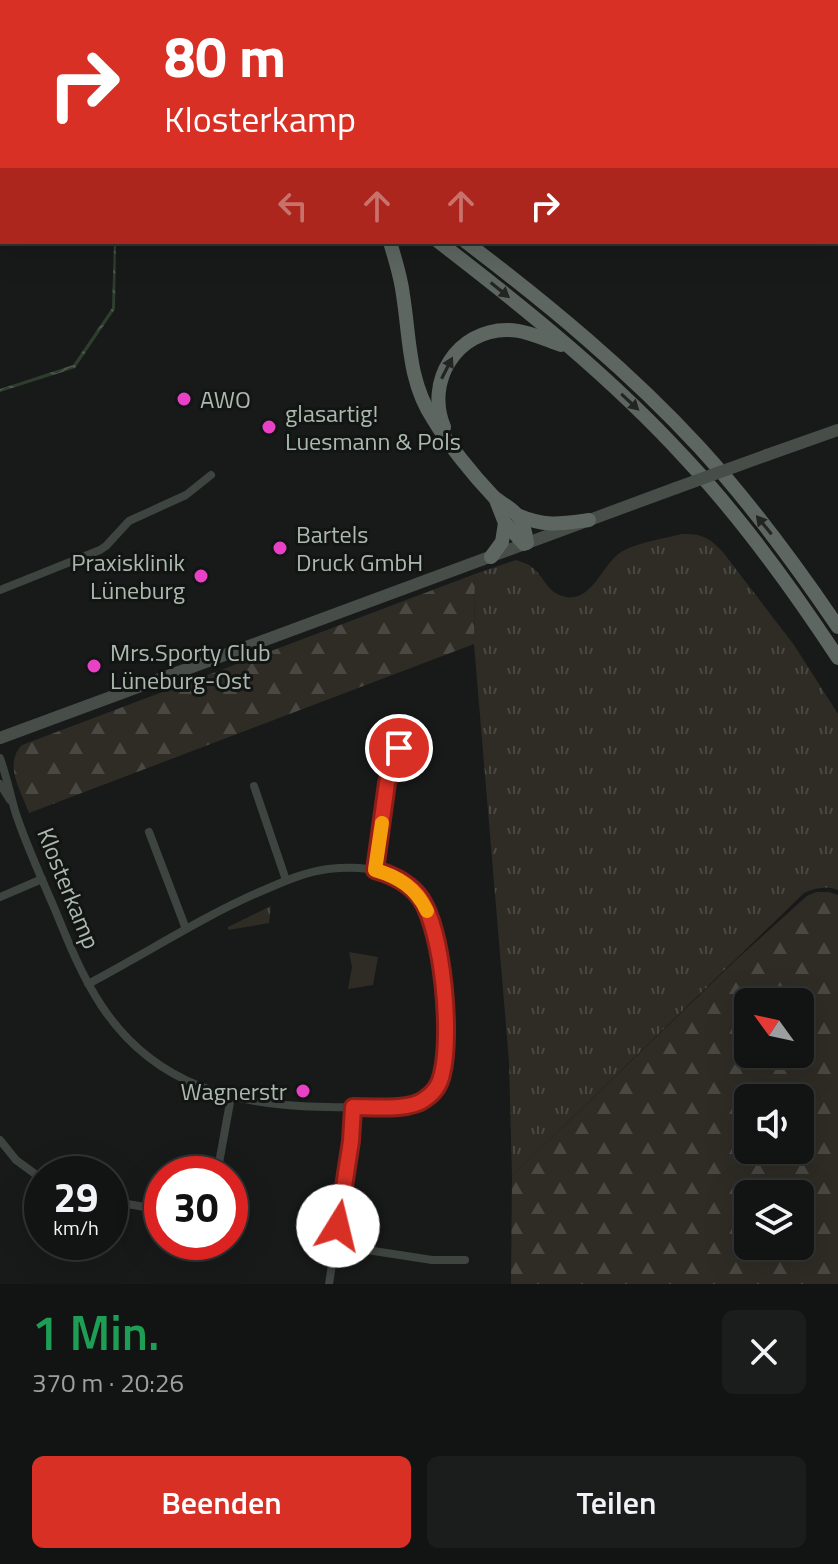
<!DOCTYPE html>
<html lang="de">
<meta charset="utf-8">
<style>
:root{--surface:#121413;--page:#1b1d1c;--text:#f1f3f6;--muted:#9c9ea0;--line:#313333;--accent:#d93025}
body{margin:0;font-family:"Titillium Web",sans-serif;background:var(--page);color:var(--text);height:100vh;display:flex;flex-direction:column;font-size:30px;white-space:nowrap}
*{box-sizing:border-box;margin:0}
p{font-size:26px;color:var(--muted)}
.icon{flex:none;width:44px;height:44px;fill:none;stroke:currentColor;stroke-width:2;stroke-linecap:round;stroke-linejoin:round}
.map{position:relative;height:1284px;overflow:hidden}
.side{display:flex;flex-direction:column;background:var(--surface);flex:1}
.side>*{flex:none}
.guide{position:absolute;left:0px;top:0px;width:838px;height:244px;box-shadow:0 8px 32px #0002,0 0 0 2px var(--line);background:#d93025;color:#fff;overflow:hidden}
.needle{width:52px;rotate:303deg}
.controls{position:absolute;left:734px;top:988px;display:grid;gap:16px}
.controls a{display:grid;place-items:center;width:80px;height:80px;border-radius:12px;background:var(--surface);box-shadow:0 8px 32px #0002,0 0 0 2px var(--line);font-size:40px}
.speed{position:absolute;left:24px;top:1156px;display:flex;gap:16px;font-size:40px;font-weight:700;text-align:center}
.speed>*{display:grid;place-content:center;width:104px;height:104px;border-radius:50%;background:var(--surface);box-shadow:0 8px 32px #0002,0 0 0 2px var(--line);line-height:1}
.speed small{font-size:20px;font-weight:400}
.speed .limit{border:12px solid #d22;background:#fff;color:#111}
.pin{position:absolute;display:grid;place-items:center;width:68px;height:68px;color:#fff;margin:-34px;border:4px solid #fff;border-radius:50%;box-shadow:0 2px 8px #0007}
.me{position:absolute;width:88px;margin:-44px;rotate:9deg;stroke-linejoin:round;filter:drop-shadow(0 0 6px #0008)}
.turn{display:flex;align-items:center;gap:28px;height:168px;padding:0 32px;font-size:36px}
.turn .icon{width:104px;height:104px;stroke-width:2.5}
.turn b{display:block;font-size:56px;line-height:68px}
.lanes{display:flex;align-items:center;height:76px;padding:0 32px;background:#0003;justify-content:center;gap:40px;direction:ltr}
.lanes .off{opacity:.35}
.round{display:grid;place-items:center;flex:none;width:84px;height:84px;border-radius:12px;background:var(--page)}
.overview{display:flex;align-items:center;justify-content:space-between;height:136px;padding:0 32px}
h1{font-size:48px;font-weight:600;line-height:60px;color:#1e9e55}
.primary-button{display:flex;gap:16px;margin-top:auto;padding:16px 32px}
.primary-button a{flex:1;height:92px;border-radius:12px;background:var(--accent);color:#fff;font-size:32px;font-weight:600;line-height:92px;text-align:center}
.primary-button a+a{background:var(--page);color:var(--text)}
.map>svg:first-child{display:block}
.grass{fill:url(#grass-tufts)}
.forest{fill:url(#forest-firs);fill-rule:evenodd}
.park{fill:#2f2c26}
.water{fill:url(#water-waves)}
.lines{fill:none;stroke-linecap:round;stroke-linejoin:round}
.minor{stroke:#3e4440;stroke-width:8}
.secondary{stroke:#474e49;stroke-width:12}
.trunk{stroke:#5d6660;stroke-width:14}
.secondary-bridge{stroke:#474e49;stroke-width:12}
.oneway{fill:#222523}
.route-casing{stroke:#8d1f18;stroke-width:20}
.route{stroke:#d93025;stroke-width:14}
.slow{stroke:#f59e0b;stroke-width:14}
.poi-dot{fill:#e941c6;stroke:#131514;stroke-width:3}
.labels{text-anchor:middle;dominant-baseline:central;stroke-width:6;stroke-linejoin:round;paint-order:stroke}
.poi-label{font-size:24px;fill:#abb9ae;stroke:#131514;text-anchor:start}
.street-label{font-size:24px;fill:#abb9ae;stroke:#131514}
</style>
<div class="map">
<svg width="838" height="1284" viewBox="0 0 838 1284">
<defs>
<pattern id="grass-tufts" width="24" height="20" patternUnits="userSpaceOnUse" patternTransform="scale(2)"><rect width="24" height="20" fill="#2f2c26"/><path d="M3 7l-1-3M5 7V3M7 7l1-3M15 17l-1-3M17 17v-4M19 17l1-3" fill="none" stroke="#4a4843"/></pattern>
<pattern id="forest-firs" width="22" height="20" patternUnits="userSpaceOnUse" patternTransform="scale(2)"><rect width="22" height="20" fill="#2f2c26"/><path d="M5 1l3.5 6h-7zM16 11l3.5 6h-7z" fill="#4a4843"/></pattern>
<pattern id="water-waves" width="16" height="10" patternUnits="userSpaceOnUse" patternTransform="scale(2)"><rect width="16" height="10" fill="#2f3d2e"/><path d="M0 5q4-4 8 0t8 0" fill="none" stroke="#4a574a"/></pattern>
</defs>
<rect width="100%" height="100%" fill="#181a19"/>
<g class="grass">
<path d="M682,534C702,534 708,537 722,551L794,645L838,714V890C826,885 816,888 804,893L512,1176L509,1061L474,644L475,574L516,560C521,562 529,564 533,568C543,576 546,589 559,595C591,608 600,566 621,552C638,542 663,539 682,534Z"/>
<path d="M271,906L269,923L228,930V927Z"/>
</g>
<g class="forest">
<path d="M475,574L474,644L29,813C21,790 3,765 22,745Z"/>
<path d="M816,892H829L838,895V1284H511L512,1176L737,959L807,896ZM748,1002H800V1054H748ZM748,1098H800V1150H748ZM748,1194H800V1246H748Z"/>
</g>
<path class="park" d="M349,952L378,957L373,985L348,989L352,967Z"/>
<path class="water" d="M114,242H116L115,309L75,368L0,392V389L73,365L112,308Z"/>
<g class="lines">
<g class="minor">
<path d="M0,590L100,550L106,546L129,521L186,495L211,475"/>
<path d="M0,758C6,775 10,793 15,811C26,845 42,879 56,912C69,944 82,976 101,1005C154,1086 235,1106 327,1107C354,1107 414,1113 433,1093C458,1065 442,949 429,915C424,904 418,894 408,886C387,867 354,866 328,869C305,872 285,881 264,890C203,916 147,953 88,984"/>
<path d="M0,784L10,800"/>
<path d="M254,786L286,880"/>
<path d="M149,832L186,929"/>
<path d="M375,870L387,783L399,748"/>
<path d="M0,897L42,879"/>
<path d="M0,1140L16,1160L42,1179"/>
<path d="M217,1174L231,1097"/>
<path d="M110,1201L162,1210"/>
<path d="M335,1245L432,1260H465"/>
<path d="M329,1284L351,1141L353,1107"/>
</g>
<g class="secondary">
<path d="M767,455L838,430"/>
<path d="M0,738L676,488"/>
</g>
<g class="trunk">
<path d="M146,0L148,2"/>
<path d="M170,0L172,2"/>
<path d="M390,242C395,259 401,277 403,295C410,338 408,381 433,419C448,444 473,475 493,496C500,503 511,507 517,515C524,523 526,534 527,543"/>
<path d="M439,242C526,309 612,378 686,459C743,520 792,588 838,658"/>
<path d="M466,242C549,305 630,372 700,448C751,504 796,565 838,627"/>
<path d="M444,427C425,381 457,330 507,330C526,330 544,339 561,345"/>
<path d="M496,500L505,523L524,544"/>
<path d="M517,515C545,527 560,524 589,520"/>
<path d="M491,557L502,542L505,523"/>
</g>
<path class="secondary-bridge" d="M676,488L767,455"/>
</g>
<defs><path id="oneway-solid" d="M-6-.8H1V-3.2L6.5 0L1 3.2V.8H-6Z" transform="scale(2)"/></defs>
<g class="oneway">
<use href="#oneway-solid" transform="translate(500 290) rotate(39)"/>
<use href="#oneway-solid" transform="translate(447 368) rotate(-63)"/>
<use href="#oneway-solid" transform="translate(630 402) rotate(43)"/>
<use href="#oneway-solid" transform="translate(764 525) rotate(-129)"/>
</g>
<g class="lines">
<g class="route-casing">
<path id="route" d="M338,1226L351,1141L353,1107C373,1107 410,1111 425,1099C434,1093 440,1084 442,1074C452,1035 443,933 421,899C410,883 393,875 375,870L387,783L399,748"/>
</g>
<use href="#route" class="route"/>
<path class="slow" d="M382,823L375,870C399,877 416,888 427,911"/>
</g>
<g class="poi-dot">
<circle cx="184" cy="399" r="8"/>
<circle cx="269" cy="427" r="8"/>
<circle cx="280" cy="548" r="8"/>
<circle cx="201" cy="576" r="8"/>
<circle cx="94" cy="666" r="8"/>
<circle cx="303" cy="1091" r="8"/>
</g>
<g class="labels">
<g class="poi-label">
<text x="200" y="399">AWO</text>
<text x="285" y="413">glasartig!<tspan x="285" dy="28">Luesmann &amp; Pols</tspan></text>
<text x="296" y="534">Bartels<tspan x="296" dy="28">Druck GmbH</tspan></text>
<text x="185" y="562" text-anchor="end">Praxisklinik<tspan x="185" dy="28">Lüneburg</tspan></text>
<text x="110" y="652">Mrs.Sporty Club<tspan x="110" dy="28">Lüneburg-Ost</tspan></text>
<text x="287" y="1091" text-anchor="end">Wagnerstr</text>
</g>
<g class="street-label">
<text transform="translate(69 888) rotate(68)">Klosterkamp</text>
</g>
</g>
</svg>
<div class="controls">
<a><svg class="needle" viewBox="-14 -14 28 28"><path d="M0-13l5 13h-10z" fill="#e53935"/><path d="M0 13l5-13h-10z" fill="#9c9ea0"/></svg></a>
<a><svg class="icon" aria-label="sound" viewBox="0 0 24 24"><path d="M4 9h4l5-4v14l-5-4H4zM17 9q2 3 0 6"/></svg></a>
<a><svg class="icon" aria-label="layers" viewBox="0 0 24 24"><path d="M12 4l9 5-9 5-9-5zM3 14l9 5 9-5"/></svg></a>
</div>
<div class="speed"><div>29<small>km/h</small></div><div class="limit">30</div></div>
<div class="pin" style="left:399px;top:748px;background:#d93025"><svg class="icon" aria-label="arrive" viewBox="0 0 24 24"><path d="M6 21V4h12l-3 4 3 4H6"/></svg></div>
<svg class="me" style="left:338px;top:1226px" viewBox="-20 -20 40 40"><circle r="19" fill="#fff"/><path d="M0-13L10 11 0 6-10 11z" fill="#d93025"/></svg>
<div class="guide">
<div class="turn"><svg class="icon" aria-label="right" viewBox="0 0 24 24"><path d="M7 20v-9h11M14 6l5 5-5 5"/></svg><div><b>80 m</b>Klosterkamp</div></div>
<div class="lanes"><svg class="icon off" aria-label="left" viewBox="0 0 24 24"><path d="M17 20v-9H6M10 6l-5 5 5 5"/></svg><svg class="icon off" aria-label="ahead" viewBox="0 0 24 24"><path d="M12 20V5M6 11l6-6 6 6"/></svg><svg class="icon off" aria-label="ahead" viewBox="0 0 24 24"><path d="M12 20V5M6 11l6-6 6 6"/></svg><svg class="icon" aria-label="right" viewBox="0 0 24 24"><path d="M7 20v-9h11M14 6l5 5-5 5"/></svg></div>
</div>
</div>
<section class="side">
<div class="overview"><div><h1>1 Min.</h1><p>370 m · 20:26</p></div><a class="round"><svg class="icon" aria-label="close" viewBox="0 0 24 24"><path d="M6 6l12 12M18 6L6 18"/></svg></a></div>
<div class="primary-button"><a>Beenden</a><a>Teilen</a></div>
</section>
